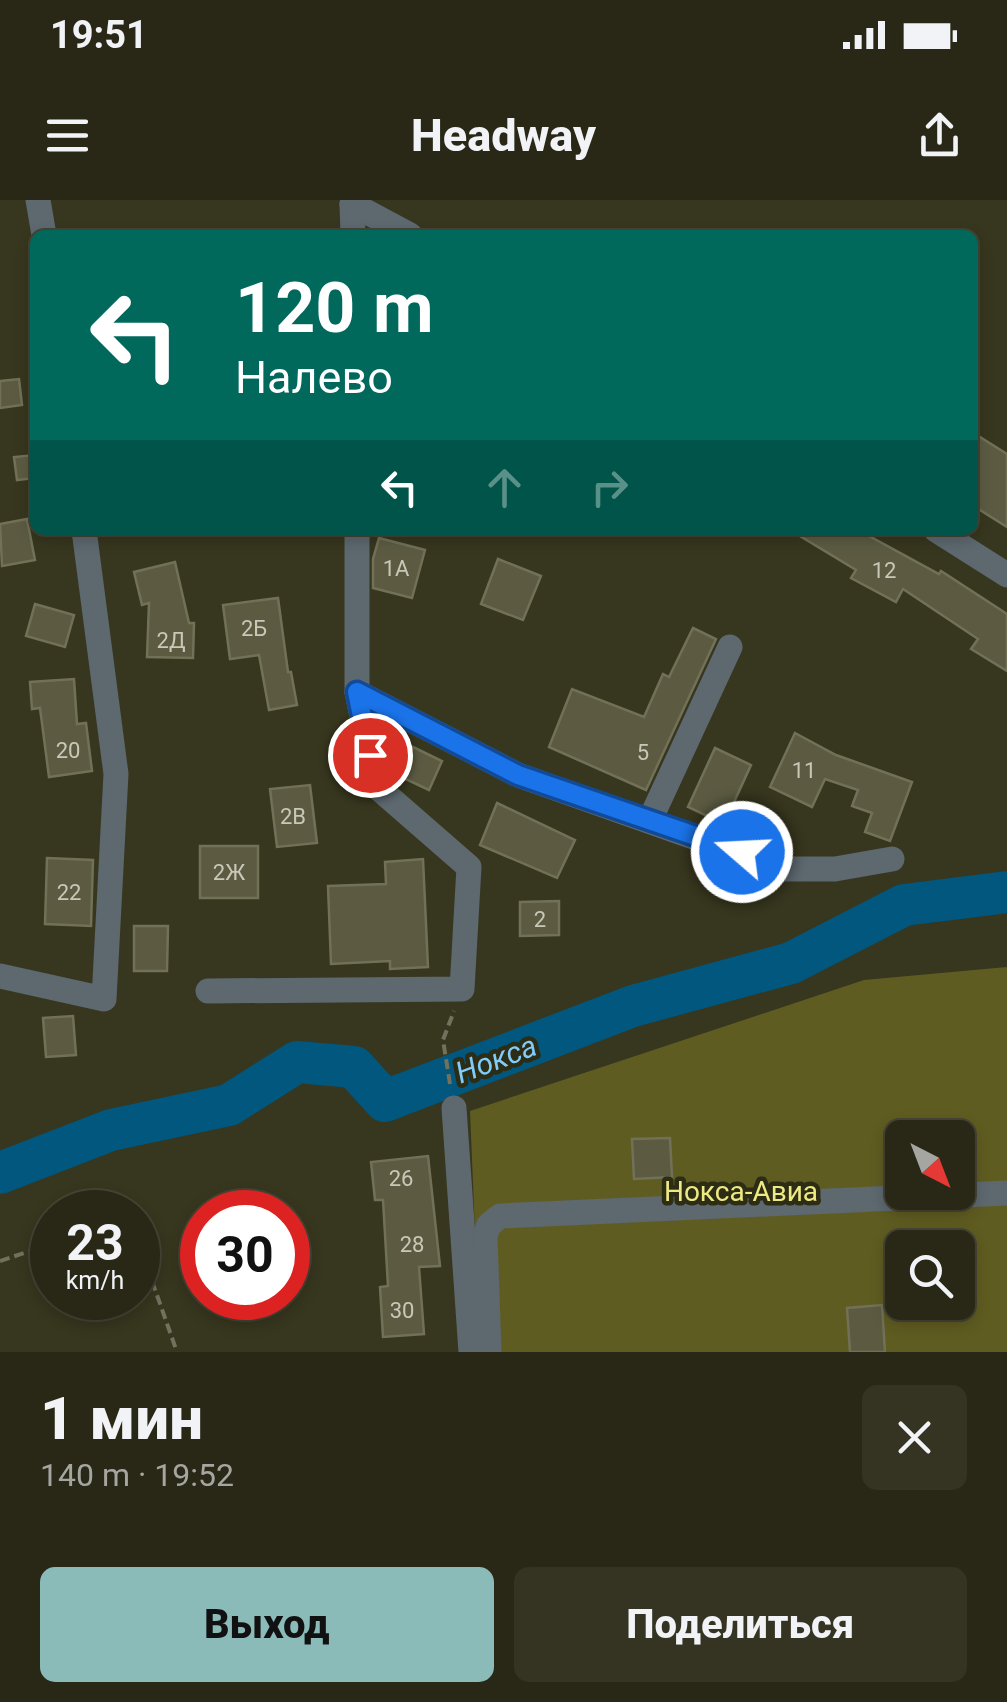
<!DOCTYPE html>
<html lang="ru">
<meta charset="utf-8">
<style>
:root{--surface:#292816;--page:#353423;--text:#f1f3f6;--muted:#a5a6a1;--line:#454435;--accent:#8bbbb9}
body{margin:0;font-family:Roboto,sans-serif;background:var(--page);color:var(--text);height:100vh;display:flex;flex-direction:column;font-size:38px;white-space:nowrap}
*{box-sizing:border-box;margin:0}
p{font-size:32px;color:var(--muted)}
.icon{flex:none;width:55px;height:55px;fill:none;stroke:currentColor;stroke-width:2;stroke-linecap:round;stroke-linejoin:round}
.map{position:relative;height:1152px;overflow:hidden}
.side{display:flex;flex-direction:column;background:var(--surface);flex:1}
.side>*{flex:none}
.banner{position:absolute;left:30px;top:30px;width:948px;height:305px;border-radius:15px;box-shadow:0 5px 15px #0003,0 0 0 2px var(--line);background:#00695c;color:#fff;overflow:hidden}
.needle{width:65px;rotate:138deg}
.tools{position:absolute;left:885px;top:920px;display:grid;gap:20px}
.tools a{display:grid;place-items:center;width:90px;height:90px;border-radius:15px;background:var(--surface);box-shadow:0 5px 15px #0003,0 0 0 2px var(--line);font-size:50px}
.speed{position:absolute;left:30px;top:990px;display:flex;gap:20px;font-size:50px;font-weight:700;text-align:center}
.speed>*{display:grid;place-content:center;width:130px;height:130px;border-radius:50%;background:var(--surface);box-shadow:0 5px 15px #0003,0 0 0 2px var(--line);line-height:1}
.speed small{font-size:25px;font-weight:400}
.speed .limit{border:15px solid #d22;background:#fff;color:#111}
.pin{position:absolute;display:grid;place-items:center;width:85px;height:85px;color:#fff;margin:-42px;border:5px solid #fff;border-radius:50%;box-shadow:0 2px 10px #0007}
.me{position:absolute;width:110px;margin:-55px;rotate:289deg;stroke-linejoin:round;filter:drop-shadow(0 0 8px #0008)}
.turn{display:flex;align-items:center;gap:35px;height:210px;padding:0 40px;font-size:45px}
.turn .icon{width:130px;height:130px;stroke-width:2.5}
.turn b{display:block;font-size:70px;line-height:85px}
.lanes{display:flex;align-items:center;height:95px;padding:0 40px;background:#0003;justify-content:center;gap:50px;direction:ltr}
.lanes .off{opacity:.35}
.round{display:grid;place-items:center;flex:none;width:105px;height:105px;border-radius:15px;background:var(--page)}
.overview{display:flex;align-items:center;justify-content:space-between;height:170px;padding:0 40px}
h1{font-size:60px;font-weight:800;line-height:75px}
.action{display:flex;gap:20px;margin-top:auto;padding:20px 40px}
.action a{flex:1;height:115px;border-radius:15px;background:var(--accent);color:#111;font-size:40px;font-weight:800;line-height:115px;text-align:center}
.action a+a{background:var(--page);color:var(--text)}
.status{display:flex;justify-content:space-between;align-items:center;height:70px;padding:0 50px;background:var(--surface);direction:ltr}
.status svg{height:28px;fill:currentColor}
header{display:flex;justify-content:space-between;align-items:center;height:130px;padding:0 40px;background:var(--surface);font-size:45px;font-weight:800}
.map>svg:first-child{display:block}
.green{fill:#5f5c21;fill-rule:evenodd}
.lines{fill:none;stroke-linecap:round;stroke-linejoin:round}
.river{stroke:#01577d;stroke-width:42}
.building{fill:#5c5b42;stroke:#717157;stroke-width:2.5}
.path{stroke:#72715d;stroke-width:4;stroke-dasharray:10 5;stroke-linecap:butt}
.minor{stroke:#5d686f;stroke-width:25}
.route-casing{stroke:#114b97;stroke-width:25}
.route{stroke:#1a73e8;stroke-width:18}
.labels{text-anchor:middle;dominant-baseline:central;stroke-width:9;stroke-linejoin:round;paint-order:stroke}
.number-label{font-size:22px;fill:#c8c8b7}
.park-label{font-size:28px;fill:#ede983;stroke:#2d2c15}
.water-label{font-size:30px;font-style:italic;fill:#81ccfa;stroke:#2d2c15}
</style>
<div class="status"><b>19:51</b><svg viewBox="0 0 49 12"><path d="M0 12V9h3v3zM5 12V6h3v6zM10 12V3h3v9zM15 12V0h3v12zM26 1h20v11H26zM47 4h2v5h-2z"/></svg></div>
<header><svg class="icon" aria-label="menu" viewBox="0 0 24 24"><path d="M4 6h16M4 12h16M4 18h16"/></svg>Headway<svg class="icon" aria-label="share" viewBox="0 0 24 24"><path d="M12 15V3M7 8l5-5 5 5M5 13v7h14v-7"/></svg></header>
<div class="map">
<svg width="1007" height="1152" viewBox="0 0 1007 1152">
<rect width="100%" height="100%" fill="#37361e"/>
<path class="green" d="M1007,767V1152H480L470,911L864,780ZM902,938H958V992H902ZM902,1048H958V1102H902Z"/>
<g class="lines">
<path class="river" d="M0,973L111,930L229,905L297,862L354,867L385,901L633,806L791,763L904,705L1007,692"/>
</g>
<g class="building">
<path d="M19,179L22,205L0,208V181Z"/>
<path d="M972,232L1007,254V327L972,305Z"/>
<path d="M35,255V278L17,280L14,257Z"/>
<path d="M27,319L35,360L2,366L0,324Z"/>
<path d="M790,330H858L939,374L941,371L1007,414V471L971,449L978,439L903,389L896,402L851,378L856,370Z"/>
<path d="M379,338L425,350L412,398L373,388V359Z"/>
<path d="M498,359L541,376L523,420L481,404Z"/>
<path d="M175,362L189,423H194L193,458L147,457L149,403L142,405L134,372Z"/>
<path d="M278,398L288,472H291L297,505L269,510L259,455L230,459L223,405Z"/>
<path d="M35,404L74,415L65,447L26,436Z"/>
<path d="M693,428L716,439L646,590L549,547L572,489L644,517L663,474L669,477Z"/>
<path d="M74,479L77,524L86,523L92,571L49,577L40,508L32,509L30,482Z"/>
<path d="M795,533L836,555L912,582L890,641L865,632L872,613L852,606L858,590L825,579L812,607L770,587Z"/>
<path d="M413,547L442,561L429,590L399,576Z"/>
<path d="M715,548L751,565L724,624L688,607Z"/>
<path d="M310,585L317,643L277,647L270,589Z"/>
<path d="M497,603L575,640L557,678L480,645Z"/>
<rect x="200" y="646" width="58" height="52"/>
<path d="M47,658L93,660L91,726L45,724Z"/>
<path d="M423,659L428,767L390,769V761L331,764L328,686L386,684L385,662Z"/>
<path d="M559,701V735L520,736V702Z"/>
<path d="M134,726H168L167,771H134Z"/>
<path d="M73,816L76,855L46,857L43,818Z"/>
<path d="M670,938L672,977L634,979L632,939Z"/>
<path d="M428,956L440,1066L419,1067L424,1134L383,1137L380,1087L388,1086L383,1000H375L371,962Z"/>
<path d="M882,1105L885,1152H850L847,1108Z"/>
</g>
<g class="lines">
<g class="path">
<path d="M450,884L443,840L454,811"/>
<path d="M0,1061L45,1046L52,1048"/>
<path d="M138,1076L152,1081L177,1152"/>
</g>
<g class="minor">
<path d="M38,0L44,35"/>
<path d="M352,4L410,35"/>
<path d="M352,4L353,35"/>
<path d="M936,330L1007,375"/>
<path d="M357,492L518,575L784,669H835L892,659"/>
<path d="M650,620L730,447"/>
<path d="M0,776L104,799L116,574L84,330"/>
<path d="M208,791L462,789L469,667L376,586L357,492V330"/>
<path d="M454,908L471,1152"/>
<path d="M489,1152L485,1036L489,1025L500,1016L1007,993"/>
</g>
</g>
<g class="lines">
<g class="route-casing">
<path id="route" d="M370,555L357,492L518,575L742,652"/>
</g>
<use href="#route" class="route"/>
</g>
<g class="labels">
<g class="number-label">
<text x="396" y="368">1А</text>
<text x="884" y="370">12</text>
<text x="254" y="428">2Б</text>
<text x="171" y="440">2Д</text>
<text x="68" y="550">20</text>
<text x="643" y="552">5</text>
<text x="804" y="570">11</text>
<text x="293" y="616">2В</text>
<text x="229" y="672">2Ж</text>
<text x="69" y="692">22</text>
<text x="540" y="719">2</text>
<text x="401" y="978">26</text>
<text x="412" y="1044">28</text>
<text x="402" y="1110">30</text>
</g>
<g class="park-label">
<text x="741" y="991">Нокса-Авиа</text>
</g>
<g class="water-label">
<text transform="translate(496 859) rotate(-21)">Нокса</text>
</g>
</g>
</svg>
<div class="tools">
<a><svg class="needle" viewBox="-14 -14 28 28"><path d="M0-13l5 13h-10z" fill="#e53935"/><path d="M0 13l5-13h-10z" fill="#a5a6a1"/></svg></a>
<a><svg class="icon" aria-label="search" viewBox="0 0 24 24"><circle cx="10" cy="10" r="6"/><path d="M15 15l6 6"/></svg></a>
</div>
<div class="speed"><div>23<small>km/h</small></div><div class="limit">30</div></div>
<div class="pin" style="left:370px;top:555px;background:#d93025"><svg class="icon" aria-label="arrive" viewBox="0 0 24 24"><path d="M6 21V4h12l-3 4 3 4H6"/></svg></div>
<svg class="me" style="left:742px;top:652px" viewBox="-20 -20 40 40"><circle r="17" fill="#1a73e8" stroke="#fff" stroke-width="3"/><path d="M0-11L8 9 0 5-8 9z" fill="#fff"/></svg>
<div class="banner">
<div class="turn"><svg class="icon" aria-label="left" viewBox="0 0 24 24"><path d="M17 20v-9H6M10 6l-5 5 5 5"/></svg><div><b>120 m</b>Налево</div></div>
<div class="lanes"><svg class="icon" aria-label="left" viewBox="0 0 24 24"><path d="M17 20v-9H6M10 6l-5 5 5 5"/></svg><svg class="icon off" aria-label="ahead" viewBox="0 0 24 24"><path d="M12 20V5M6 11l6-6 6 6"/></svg><svg class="icon off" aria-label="right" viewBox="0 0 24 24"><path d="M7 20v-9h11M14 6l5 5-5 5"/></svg></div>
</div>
</div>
<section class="side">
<div class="overview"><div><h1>1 мин</h1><p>140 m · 19:52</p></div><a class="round"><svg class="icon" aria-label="close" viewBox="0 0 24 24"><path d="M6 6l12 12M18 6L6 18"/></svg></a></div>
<div class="action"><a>Выход</a><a>Поделиться</a></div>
</section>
